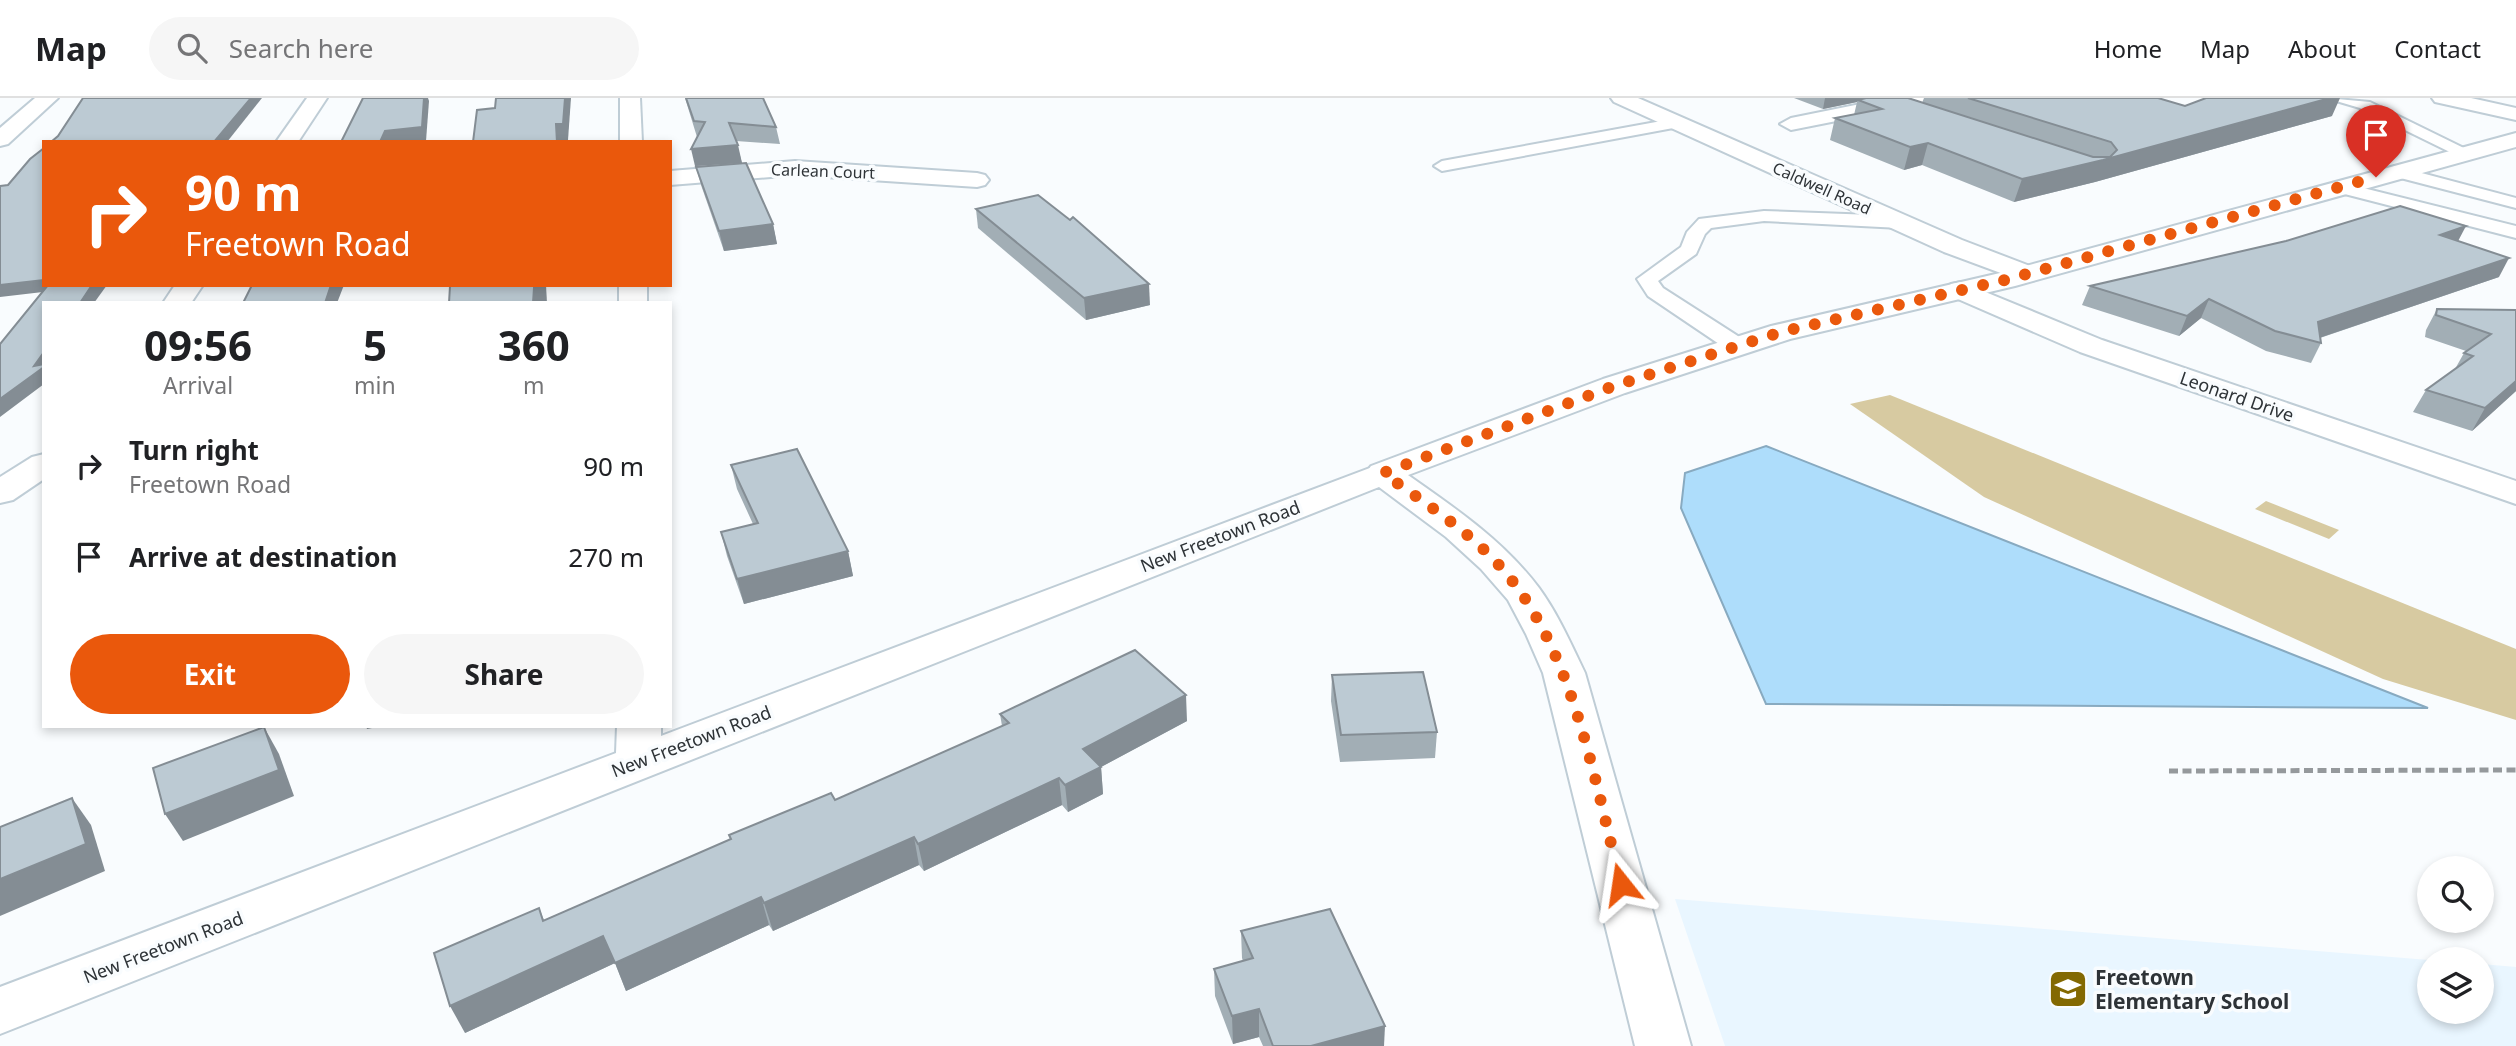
<!DOCTYPE html>
<style>
:root{--surface:#fff;--page:#f6f6f6;--text:#202124;--muted:#757577;--line:#e0e0e0;--accent:#ea580c}
body{margin:0;font-family:"Noto Sans",sans-serif;background:var(--page);color:var(--text);height:100vh;display:flex;flex-direction:column;font-size:26px;white-space:nowrap}
*{box-sizing:border-box;margin:0}
p{font-size:23px;color:var(--muted)}
.icon{flex:none;width:38px;height:38px;fill:none;stroke:currentColor;stroke-width:2;stroke-linecap:round;stroke-linejoin:round}
.map{position:relative;flex:1;overflow:hidden}
.details{position:absolute;left:42px;top:203px;width:630px;height:427px;display:flex;flex-direction:column;background:var(--surface);border-radius:0px;box-shadow:0 4px 10px #0003}
.details>*{flex:none}
.hud{position:absolute;left:42px;top:42px;width:630px;height:147px;border-radius:0px;box-shadow:0 4px 10px #0003;background:#ea580c;color:#fff;overflow:hidden}
.tools{position:absolute;left:2417px;top:758px;display:grid;gap:14px}
.tools a{display:grid;place-items:center;width:77px;height:77px;border-radius:50%;background:var(--surface);box-shadow:0 4px 10px #0003;font-size:35px}
.pin{position:absolute;display:grid;place-items:center;width:60px;height:60px;color:#fff;margin:-72px -30px;border-radius:50% 50% 50% 0;rotate:-45deg;box-shadow:0 0 7px #0007}
.pin .icon{rotate:45deg}
.me{position:absolute;width:77px;margin:-38px;rotate:345deg;stroke-linejoin:round;filter:drop-shadow(0 0 5px #0008)}
.turn{display:flex;align-items:center;gap:24px;height:147px;padding:0 28px;font-size:32px}
.turn .icon{width:91px;height:91px;stroke-width:2.5}
.turn b{display:block;font-size:49px;line-height:60px}
.eta{display:flex;justify-content:space-evenly;align-items:center;height:119px;text-align:center}
.eta b{font-size:42px;font-weight:700;line-height:49px}
.cta{display:flex;gap:14px;margin-top:auto;padding:14px 28px}
.cta a{flex:1;height:80px;border-radius:42px;background:var(--accent);color:#fff;font-size:28px;font-weight:700;line-height:80px;text-align:center}
.cta a+a{background:var(--page);color:var(--text)}
ul{padding:0;list-style:none}
li{display:flex;align-items:center;gap:21px;height:91px;padding:0 28px}
li div{flex:1}
li b{display:block;font-size:26px}
li em{font-style:normal}
header{display:flex;align-items:center;gap:42px;box-sizing:border-box;height:98px;padding:0 35px;background:var(--surface);border-bottom:2px solid var(--line)}
header strong{font-size:33px}
nav{display:flex;gap:38px;margin-inline-start:auto;font-size:24px}
.search{width:490px;height:63px;background:var(--page);display:flex;align-items:center;gap:18px;box-sizing:border-box;padding:0 24px;border-radius:38px;color:var(--muted);font-size:26px}
.map>svg:first-child{display:block}
.built{fill:#e9f6ff}
.green{fill:#d7caa1}
.water{fill:#aeddfb;stroke:#88aac0;stroke-width:2}
.lines{fill:none;stroke-linecap:round;stroke-linejoin:round}
.service-casing{stroke:#bfcdd6;stroke-width:4}
.minor-casing{stroke:#bfcdd6;stroke-width:4}
.tertiary-casing{stroke:#bfcdd6;stroke-width:4}
.secondary-casing{stroke:#bfcdd6;stroke-width:4}
.path{stroke:#95999c;stroke-width:5;stroke-dasharray:9 4.5;stroke-linecap:butt}
.service{fill:#fff;fill-rule:evenodd}
.minor{fill:#fff;fill-rule:evenodd}
.tertiary{fill:#fff;fill-rule:evenodd}
.secondary{fill:#fff;fill-rule:evenodd}
.wall{fill:#a2aeb5}
.shaded-wall{fill:#848d94}
.building{fill:#bccad3;stroke:#848d94;stroke-width:2}
.route{stroke:#ea580c;stroke-width:12;stroke-dasharray:0 21.6}
.labels{text-anchor:middle;dominant-baseline:central;stroke-width:7;stroke-linejoin:round;paint-order:stroke}
.far-street-label{font-size:16px;fill:#2e3337;stroke:#f9fcfe}
.street-label{font-size:18px;fill:#2e3337;stroke:#f9fcfe}
.near-poi-label{font-size:21px;font-weight:bold;fill:#2e3337;stroke:#f9fcfe;text-anchor:start}
</style>
<header>
<strong>Map</strong>
<div class="search"><svg class="icon" aria-label="search" viewBox="0 0 24 24"><circle cx="10" cy="10" r="6"/><path d="M15 15l6 6"/></svg>Search here</div>
<nav><a>Home</a><a>Map</a><a>About</a><a>Contact</a></nav>
</header>
<div class="map">
<svg width="2516" height="948" viewBox="0 0 2516 948">
<rect width="100%" height="100%" fill="#f9fcfe"/>
<path class="built" d="M1675,801L2429,862V914H2482V866L2516,869V948H1725Z"/>
<g class="green">
<path d="M1890,297L2516,551V622L2383,581L1984,399L1850,306Z"/>
<path d="M2266,403L2339,432L2329,441L2255,411Z"/>
</g>
<path class="water" d="M1766,348L2428,610L1766,606L1681,410L1685,375Z"/>
<g class="lines">
<g class="service-casing">
<g id="service">
<path d="M2326,0L2370,4L2474,55L2472,59H2460L2360,10Z"/>
<path d="M1678,20L1684,22V28L1442,73L1434,68L1442,63Z"/>
<path d="M2395,68L2516,100V110L2389,77L2386,73Z"/>
<path d="M2339,84L2516,128V140L2333,93L2330,89Z"/>
<path d="M1764,113L1900,118L1909,124L1900,130L1764,123L1711,130L1705,136L1696,156L1658,183L1663,190L1744,242L1747,247L1744,252H1728L1648,198L1637,181L1681,149L1687,134L1699,121Z"/>
</g>
</g>
<g class="minor-casing">
<g id="minor">
<path d="M35,0H58L8,46L0,48V30Z"/>
<path d="M307,0H327L298,44H276Z"/>
<path d="M620,0H640L642,44H620Z"/>
<path d="M1611,0H1638L1962,142L2035,170L2039,176L2035,182L2025,184L1944,154L1614,4Z"/>
<path d="M1890,0H1932L1922,6L1791,32L1780,26L1791,20Z"/>
<path d="M795,63L977,75L985,77L989,82L985,87L977,89L795,77L670,87V73Z"/>
<path d="M1961,184L2102,242L2516,383V406L2080,254L1951,198L1947,192L1951,186Z"/>
<path d="M175,187H203L191,205H163Z"/>
<rect x="619" y="187" width="28" height="18"/>
<path d="M44,356V381L13,402L0,405V379L32,359Z"/>
<path d="M1383,365L1395,368C1446,404 1501,439 1539,490C1558,516 1571,546 1585,575L1691,948H1635L1543,575L1526,536L1508,502L1481,471L1446,439L1379,389L0,936V889L616,655L617,628H661V638Z"/>
</g>
</g>
<g class="tertiary-casing">
<path id="tertiary" d="M2516,35V49L2015,188L1790,241L1625,295L1395,382L1383,385L1371,382L1366,375L1371,368L1603,281L1771,228L2000,175Z"/>
</g>
<g class="secondary-casing">
<path id="secondary" d="M2432,0H2471L2516,10V22L2435,4Z"/>
</g>
<path class="path" d="M2169,673L2516,672"/>
<use href="#service" class="service"/>
<use href="#minor" class="minor"/>
<use href="#tertiary" class="tertiary"/>
<use href="#secondary" class="secondary"/>
</g>
<g class="wall">
<path d="M685,0H763L776,29L780,46L736,43L742,65L695,68L697,39Z"/>
<path d="M1794,0H1908L1922,5L1924,0H2158L2185,8L2332,18L2095,84L2014,104L1922,67L1904,72L1830,42L1835,20L1854,17L1857,4L1823,11Z"/>
<path d="M696,69L773,126L777,146L724,153L701,87Z"/>
<path d="M976,111L1150,207L1086,222L978,130Z"/>
<path d="M2458,143L2499,179L2320,240L2321,245L2311,265L2266,253L2201,220L2179,238L2082,207L2090,188Z"/>
<path d="M2437,211L2516,212V293L2472,333L2413,314L2426,292L2455,271L2464,255L2466,253L2425,239L2426,232Z"/>
<path d="M731,367L848,453L853,478L744,506L727,458L721,434L753,426L737,391Z"/>
<path d="M1332,577L1437,634L1435,660L1340,664L1331,603Z"/>
<path d="M1000,616L1187,623L1101,669L1103,696L1068,714L1062,707L924,773L919,767L773,833L769,827L626,893L615,865L465,935L539,810L544,822L731,742L729,737L835,702L1002,628Z"/>
<path d="M1241,833L1384,948H1263L1259,939L1233,946L1215,898L1214,871L1243,863L1242,860Z"/>
</g>
<g class="shaded-wall">
<path d="M251,0H262L227,44H214Z"/>
<path d="M424,0H428L429,3L426,43L380,44L385,33Z"/>
<path d="M565,0H571L568,42L557,44L556,26Z"/>
<path d="M1825,0H1878L1858,2L1857,4L1823,11Z"/>
<path d="M2321,0H2340L2332,18L2095,84L2014,104L2022,81L2103,62Z"/>
<path d="M1928,45L1922,67L1904,72L1910,49Z"/>
<path d="M738,47L742,65L695,68L691,51Z"/>
<path d="M773,126L777,146L724,153L719,133Z"/>
<path d="M2466,128L2456,147L2440,137Z"/>
<path d="M2509,160L2499,179L2313,242L2318,224Z"/>
<path d="M44,182V187H57L60,192L0,199V187Z"/>
<path d="M1149,186L1150,207L1086,222L1084,200Z"/>
<path d="M92,187H107L94,205H80Z"/>
<path d="M331,187H344L337,205H325Z"/>
<path d="M541,187H546L547,205H533L534,190Z"/>
<path d="M2209,201L2201,220L2179,238L2187,218Z"/>
<path d="M44,254V286L0,319V301L34,268Z"/>
<path d="M2516,283V293L2472,333L2485,310Z"/>
<path d="M848,453L853,478L744,506L737,481Z"/>
<path d="M1186,597L1187,623L1101,669L1103,696L1068,714L1065,687L1083,651Z"/>
<path d="M366,628H382L367,631Z"/>
<path d="M264,629L279,656L294,698L183,743L165,716Z"/>
<path d="M1059,680L1062,707L924,773L918,746Z"/>
<path d="M72,700L91,727L105,773L0,818V781Z"/>
<path d="M914,739L919,767L773,833L764,805Z"/>
<path d="M761,799L769,827L626,893L615,865Z"/>
<path d="M603,838L615,865L465,935L450,908Z"/>
<path d="M1259,911V939L1233,946L1232,918Z"/>
<path d="M1385,928L1384,948H1311Z"/>
</g>
<g class="building">
<path d="M83,0H251L214,44H51L58,38Z"/>
<path d="M363,0H424L422,29L385,33L380,44H341Z"/>
<path d="M496,0H565L563,26H556L557,44H473L477,12L495,10Z"/>
<path d="M686,0H763L776,29L729,25L738,47L691,51L705,24L694,23Z"/>
<path d="M1866,0H1908L2093,59H2110L2117,52L2111,44L1968,0H2158L2185,8L2206,0H2330L2103,62L2022,81L1928,45L1910,49L1835,20L1882,11L1858,2Z"/>
<path d="M44,50V182L0,187V88L8,87L30,61Z"/>
<path d="M746,65L773,126L719,133L696,69Z"/>
<path d="M1038,97L1070,122L1073,119L1149,186L1084,200L976,111Z"/>
<path d="M2400,108L2466,128L2440,137L2509,160L2318,224L2321,245L2275,233L2209,201L2187,218L2090,188L2286,143Z"/>
<path d="M48,187H92L80,205H44V254L34,268L44,266V269L0,301V246Z"/>
<path d="M252,187H331L325,205H243Z"/>
<path d="M456,187H541V189L534,190L533,205H449L450,188Z"/>
<path d="M2437,211L2516,212V283L2485,310L2426,292L2473,258L2464,255L2491,236L2436,217Z"/>
<path d="M797,351L848,453L737,481L721,434L758,425L731,367Z"/>
<path d="M1135,552L1186,597L1083,651L1101,669L1065,687L1059,680L918,746L914,739L764,805L761,799L615,865L603,838L450,908L434,855L539,810L543,823L731,741L729,737L831,695L835,702L1009,625L1000,616Z"/>
<path d="M1423,574L1437,634L1341,637L1332,577Z"/>
<path d="M264,629L279,672L165,716L153,670Z"/>
<path d="M72,700L86,746L0,781V729Z"/>
<path d="M1330,811L1385,928L1311,948H1273L1259,911L1232,918L1214,871L1253,860L1241,833Z"/>
</g>
<g class="lines">
<path class="route" d="M1621,786C1594,682 1573,548 1499,467C1466,431 1422,403 1383,375L1614,288L1781,234L2005,182L2376,79"/>
</g>
<defs>
<g id="school-square" transform="scale(2.0125)"><rect x="-9" y="-9" width="18" height="18" rx="4" fill="#836902" stroke="#f9fcfe"/><path d="M0-5L7-2L0 1L-7-2ZM-4 1L0 2.5L4 1V4Q0 6-4 4Z" fill="#fff"/></g>
</defs>
<g fill-rule="evenodd">
<use href="#school-square" x="2068" y="891"/>
</g>
<g class="labels">
<g class="far-street-label">
<text transform="translate(823 73) rotate(2)">Carlean Court</text>
<text transform="translate(1822 90) rotate(24)">Caldwell Road</text>
</g>
<g class="street-label">
<text transform="translate(2237 298) rotate(19)">Leonard Drive</text>
<text transform="translate(1220 438) rotate(-21)">New Freetown Road</text>
<text transform="translate(691 643) rotate(-21)">New Freetown Road</text>
<text transform="translate(163 849) rotate(-21)">New Freetown Road</text>
</g>
<g class="near-poi-label">
<text x="2095" y="879">Freetown<tspan x="2095" dy="24">Elementary School</tspan></text>
</g>
</g>
</svg>
<div class="tools">
<a><svg class="icon" aria-label="search" viewBox="0 0 24 24"><circle cx="10" cy="10" r="6"/><path d="M15 15l6 6"/></svg></a>
<a><svg class="icon" aria-label="layers" viewBox="0 0 24 24"><path d="M12 4l9 5-9 5-9-5zM3 14l9 5 9-5"/></svg></a>
</div>
<div class="pin" style="left:2376px;top:79px;background:#d93025"><svg class="icon" aria-label="arrive" viewBox="0 0 24 24"><path d="M6 21V4h12l-3 4 3 4H6"/></svg></div>
<svg class="me" style="left:1621px;top:786px" viewBox="-20 -20 40 40"><path d="M0-17L14 15 0 8-14 15z" fill="#ea580c" stroke="#fff" stroke-width="4"/></svg>
<div class="hud">
<div class="turn"><svg class="icon" aria-label="right" viewBox="0 0 24 24"><path d="M7 20v-9h11M14 6l5 5-5 5"/></svg><div><b>90 m</b>Freetown Road</div></div>
</div>
<section class="details">
<div class="eta">
<div><b>09:56</b><p>Arrival</p></div>
<div><b>5</b><p>min</p></div>
<div><b>360</b><p>m</p></div>
</div>
<ul>
<li><svg class="icon" aria-label="right" viewBox="0 0 24 24"><path d="M7 20v-9h11M14 6l5 5-5 5"/></svg><div><b>Turn right</b><p>Freetown Road</p></div><em>90 m</em></li>
<li><svg class="icon" aria-label="arrive" viewBox="0 0 24 24"><path d="M6 21V4h12l-3 4 3 4H6"/></svg><div><b>Arrive at destination</b></div><em>270 m</em></li>
</ul>
<div class="cta"><a>Exit</a><a>Share</a></div>
</section>
</div>
